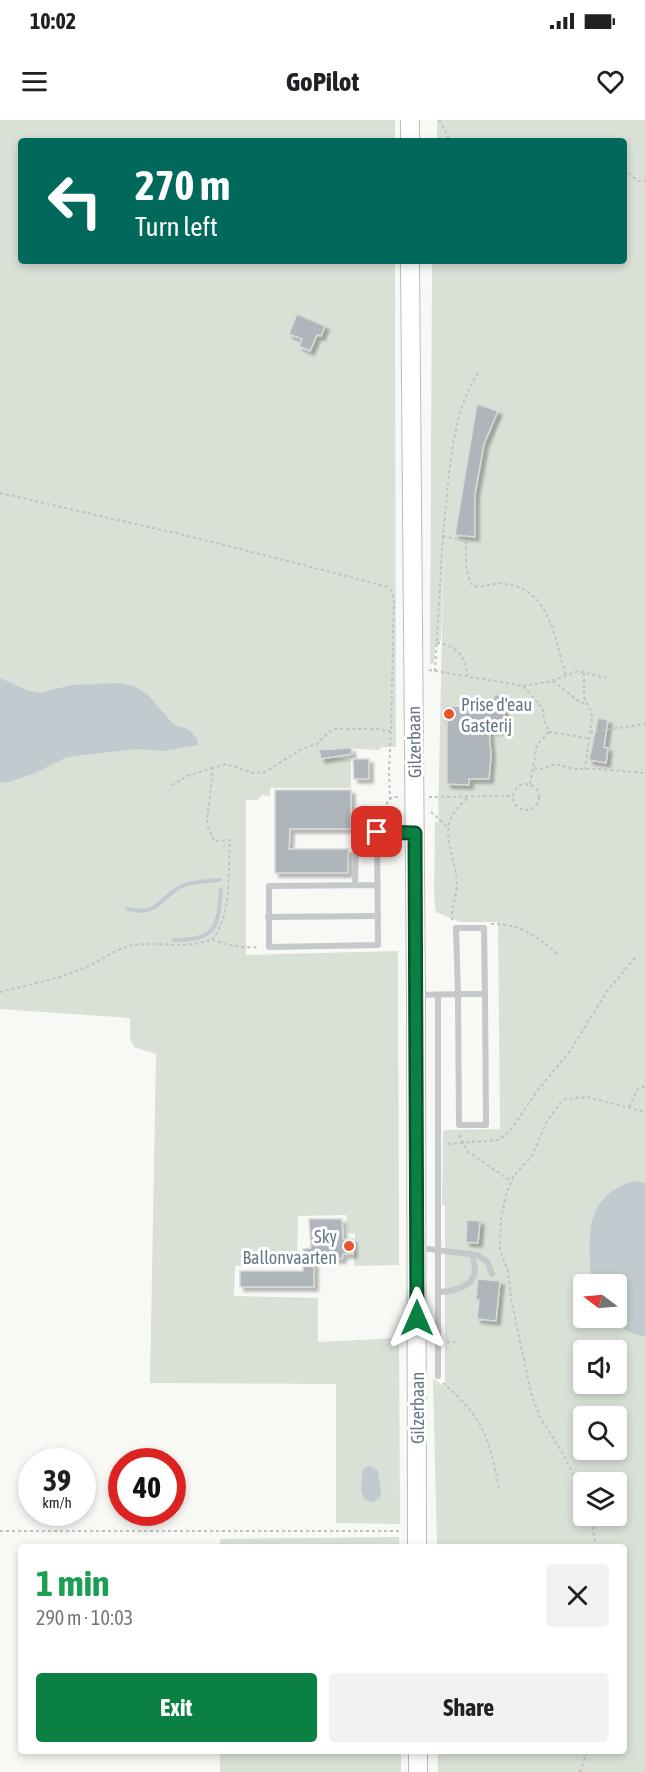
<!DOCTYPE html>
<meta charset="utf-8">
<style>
:root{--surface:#fff;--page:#f2f2f2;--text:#202124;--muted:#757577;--accent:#0b8043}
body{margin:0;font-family:"Asap Condensed",sans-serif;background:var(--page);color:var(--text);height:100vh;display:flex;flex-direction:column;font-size:22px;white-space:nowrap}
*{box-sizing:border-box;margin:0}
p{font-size:20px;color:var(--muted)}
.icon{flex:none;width:33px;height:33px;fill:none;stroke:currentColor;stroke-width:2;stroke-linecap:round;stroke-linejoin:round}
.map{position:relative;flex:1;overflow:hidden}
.sheet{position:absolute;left:18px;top:1424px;width:609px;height:210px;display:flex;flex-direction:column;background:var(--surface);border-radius:6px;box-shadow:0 3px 9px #0003}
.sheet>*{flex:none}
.hud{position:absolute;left:18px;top:18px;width:609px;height:126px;border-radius:6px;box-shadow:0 3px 9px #0003;background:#00695c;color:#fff;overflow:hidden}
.needle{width:39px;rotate:286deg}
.controls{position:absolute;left:573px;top:1154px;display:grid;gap:12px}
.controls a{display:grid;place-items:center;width:54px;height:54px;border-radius:6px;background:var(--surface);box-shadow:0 3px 9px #0003;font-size:30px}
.speed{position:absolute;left:18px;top:1328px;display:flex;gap:12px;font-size:30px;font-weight:700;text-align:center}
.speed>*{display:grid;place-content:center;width:78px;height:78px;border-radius:50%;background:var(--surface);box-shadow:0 3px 9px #0003;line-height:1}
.speed small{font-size:15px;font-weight:400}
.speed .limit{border:9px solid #d22;background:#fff;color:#111}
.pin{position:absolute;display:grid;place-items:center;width:51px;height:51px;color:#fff;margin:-26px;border-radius:12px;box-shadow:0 3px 9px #0006}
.me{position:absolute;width:66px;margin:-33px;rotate:0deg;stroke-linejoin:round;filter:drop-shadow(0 0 4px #0008)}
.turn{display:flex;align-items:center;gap:21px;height:126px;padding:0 18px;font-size:27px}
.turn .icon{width:78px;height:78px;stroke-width:2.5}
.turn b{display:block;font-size:42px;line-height:51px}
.round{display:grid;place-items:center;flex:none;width:63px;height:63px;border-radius:6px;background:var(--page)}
.overview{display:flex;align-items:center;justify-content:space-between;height:102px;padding:0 18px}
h1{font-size:36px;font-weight:700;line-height:45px;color:#1e9e55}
.button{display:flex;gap:12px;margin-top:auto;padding:12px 18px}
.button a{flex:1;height:69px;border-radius:6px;background:var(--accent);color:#fff;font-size:24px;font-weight:700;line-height:69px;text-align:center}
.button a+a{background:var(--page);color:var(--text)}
.status{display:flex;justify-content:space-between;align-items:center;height:42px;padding:0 30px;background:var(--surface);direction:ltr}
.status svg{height:16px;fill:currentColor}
header{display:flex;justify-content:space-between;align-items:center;height:78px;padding:0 18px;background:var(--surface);font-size:27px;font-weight:700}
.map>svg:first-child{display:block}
.green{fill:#d9e0d6;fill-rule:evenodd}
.water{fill:#c0cacf}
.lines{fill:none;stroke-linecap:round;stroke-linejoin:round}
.stream{stroke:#c0cacf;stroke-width:4}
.building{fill:#aeb6bc;stroke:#d9d9d7;stroke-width:1.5;filter:url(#shadow)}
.secondary-casing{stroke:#b7bdc1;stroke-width:20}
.path{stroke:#bfc1c3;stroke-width:2;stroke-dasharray:3 3;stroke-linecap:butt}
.lane{stroke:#c5c9cc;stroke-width:6}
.secondary{stroke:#fff;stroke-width:18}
.route-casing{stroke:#07532c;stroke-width:15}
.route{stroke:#0b8043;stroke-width:10}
.poi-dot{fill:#e75425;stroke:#fff;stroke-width:2}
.labels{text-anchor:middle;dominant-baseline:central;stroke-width:6;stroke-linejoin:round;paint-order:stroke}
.poi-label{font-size:18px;fill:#667887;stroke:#fff;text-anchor:start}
.street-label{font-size:18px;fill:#667887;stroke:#fff}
</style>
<div class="status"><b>10:02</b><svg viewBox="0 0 49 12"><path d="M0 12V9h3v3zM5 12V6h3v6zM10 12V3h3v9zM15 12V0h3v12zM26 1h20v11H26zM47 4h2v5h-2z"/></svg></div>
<header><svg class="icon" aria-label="menu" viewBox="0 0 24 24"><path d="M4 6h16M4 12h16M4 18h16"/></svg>GoPilot<svg class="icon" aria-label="heart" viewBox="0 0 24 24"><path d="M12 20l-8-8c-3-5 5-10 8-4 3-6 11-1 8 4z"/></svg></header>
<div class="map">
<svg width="645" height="1652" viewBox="0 0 645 1652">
<defs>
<filter id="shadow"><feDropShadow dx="4" dy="4" stdDeviation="1.5" flood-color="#0004"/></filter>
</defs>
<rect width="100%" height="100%" fill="#f8f8f5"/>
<g class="green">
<path d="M0,0H395V21H21V141H395L396,627H381L380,630L335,628V638L351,640V668H270V676L262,675L257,680H246V835L398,831L399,1145L354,1146L355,1114L348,1113L346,1095L298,1096L297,1145L235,1146L234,1176L318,1178V1222L399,1218L400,1404L336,1403V1264L150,1263L156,934L134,927L130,919V898L0,889Z"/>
<path d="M437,0H645V1652H438V1631L624,1630V1426H437L433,1258L445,1267V1085H442L443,1012L445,1010L500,1009L498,802H460L436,792L434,777L435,701L438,703L444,417L441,520L435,528L434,543L430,544L432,141H624V21H437ZM584,1164H616V1197H584ZM584,1230H616V1263H584ZM584,1296H616V1329H584ZM584,1362H616V1395H584Z"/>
<path d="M399,1417V1426H220V1419Z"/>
<rect x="220" y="1631" width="181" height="21"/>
</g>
<g class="water">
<path d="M0,558L29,571L39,573L72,565L120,563L134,566L147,574L173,604L189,610L198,620V625L165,631L136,629L67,637L35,653L6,663L0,662Z"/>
<path d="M635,1061L645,1063V1217L629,1212L604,1197H616V1164H591C590,1119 580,1077 635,1061Z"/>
<path d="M370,1346L378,1351L381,1369L380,1378L373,1382L365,1380C360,1372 360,1357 364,1348Z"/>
</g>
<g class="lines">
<g class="stream">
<path d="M128,789C158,797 160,777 182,766C194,761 208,761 220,760"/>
<path d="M174,820C216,820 218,808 221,770"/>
</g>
</g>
<g class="building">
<path d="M297,194L325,206L321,216L317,215L310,231L299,226L302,219L289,214Z"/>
<path d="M477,284L498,291L484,324L475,374V417L455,415Z"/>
<path d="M494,575H504V611L489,610L491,636L489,659H469V665L447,664V601H444V587L484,585V578H494Z"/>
<path d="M598,598L608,600L604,627L608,628L606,643L589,640Z"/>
<path d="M351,628L352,634L321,639L319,630Z"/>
<path d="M353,639H369V659H354Z"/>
<path d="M275,670H351V709H290L289,729H348V753H275Z"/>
<path d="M309,1099H342L343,1119H353V1134H343L342,1139H314V1167H240V1151H303V1129L311,1128Z"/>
<path d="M467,1100L480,1101L478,1123L466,1122Z"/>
<path d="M478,1159L500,1161L496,1201L477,1199L479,1180H476Z"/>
</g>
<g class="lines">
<g class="secondary-casing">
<g id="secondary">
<path d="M410,0V21"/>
<path d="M410,141L416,875L417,1426"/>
<path d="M418,1630V1652"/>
</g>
</g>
<g class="path">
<path d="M439,0L448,16V21"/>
<path d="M624,49L638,61H645"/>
<path d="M478,253C449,297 449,364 443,416L466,421C466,436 464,453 473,466C483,468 494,462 505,464C551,469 555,521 566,556"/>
<path d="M0,373L201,419L385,466L391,470L394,478L391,612L378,609H335L329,612L317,624L302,629L265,652L253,653L226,644L213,648L207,701L208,707L214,721L230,720C228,749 232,798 212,819"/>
<path d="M437,523C456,525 467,537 467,556"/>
<path d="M429,550L523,566L543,589L544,600L549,612L537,625L530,664"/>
<path d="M435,551L443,416"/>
<path d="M584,553V577L591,591L592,598L585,649"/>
<path d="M553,561L577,580L587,585"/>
<path d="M523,566L552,561L578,551L606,558"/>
<path d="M549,612L588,618"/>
<path d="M590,612L645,604"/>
<path d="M534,648L542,649L555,644L574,649H600L645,653"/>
<circle cx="526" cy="677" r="13"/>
<path d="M172,665L187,656L213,648"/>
<path d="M429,677L513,676"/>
<path d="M390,680L389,650L391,612"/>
<path d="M431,692L449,708"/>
<path d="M377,705L378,694L392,677H399"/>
<path d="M452,800C451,787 457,775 457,763C454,726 433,705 469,677"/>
<path d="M491,804C522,804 535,816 558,834"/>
<path d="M0,872C28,865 58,859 84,848C101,841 116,828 134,825C161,821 186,830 212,819C225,826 244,828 259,827"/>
<path d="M629,987L638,969L645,966"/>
<path d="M459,1015L467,1031L511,1061"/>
<path d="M448,1024L498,1020L505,1015L512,1008L537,971L570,931L608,870L635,838"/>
<path d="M447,1222H455"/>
<path d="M443,1263C484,1298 489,1317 499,1369"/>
<path d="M584,1377L563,1334L540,1297L531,1273L511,1178L508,1151L500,1130L501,1099L506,1075L513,1057L532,1036L547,1001L561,982L566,979L587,977L645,992"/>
<path d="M590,1395L596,1426"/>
<path d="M0,1411H402"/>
<path d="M580,1652L588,1630"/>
</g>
<g class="lane">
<path d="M377,712L378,825L269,827V766L378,765"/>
<path d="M355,765L356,713H412"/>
<path d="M268,797L378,796"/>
<path d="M419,875L458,874L456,808H484L485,874H458L459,1005H486L485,874"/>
<path d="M420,1128L477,1135L487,1141L492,1154"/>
<path d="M439,1172C462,1171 484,1162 471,1134"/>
<path d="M438,1256V875"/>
</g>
<use href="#secondary" class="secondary"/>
</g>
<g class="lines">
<g class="route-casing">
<path id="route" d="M377,712L415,713L417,1198"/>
</g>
<use href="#route" class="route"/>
</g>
<g class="poi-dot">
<circle cx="449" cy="594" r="6"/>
<circle cx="349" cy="1126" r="6"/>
</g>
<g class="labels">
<g class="poi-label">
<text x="461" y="584">Prise d'eau<tspan x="461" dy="21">Gasterij</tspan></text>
<text x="337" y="1116" text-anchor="end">Sky<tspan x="337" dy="21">Ballonvaarten</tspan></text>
</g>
<g class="street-label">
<text transform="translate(414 622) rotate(-91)">Gilzerbaan</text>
<text transform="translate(417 1288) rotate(-90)">Gilzerbaan</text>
</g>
</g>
</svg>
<div class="controls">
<a><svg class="needle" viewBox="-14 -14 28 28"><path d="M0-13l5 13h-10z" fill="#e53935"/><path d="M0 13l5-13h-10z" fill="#757577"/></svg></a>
<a><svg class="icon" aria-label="sound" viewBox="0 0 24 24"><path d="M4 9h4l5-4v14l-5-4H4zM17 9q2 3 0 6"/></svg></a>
<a><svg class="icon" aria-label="search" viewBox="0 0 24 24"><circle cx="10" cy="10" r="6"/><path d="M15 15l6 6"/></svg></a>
<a><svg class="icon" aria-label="layers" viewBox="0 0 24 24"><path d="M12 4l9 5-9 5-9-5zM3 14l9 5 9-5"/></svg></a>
</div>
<div class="speed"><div>39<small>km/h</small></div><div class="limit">40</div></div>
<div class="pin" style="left:377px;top:712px;background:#d93025"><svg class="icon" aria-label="arrive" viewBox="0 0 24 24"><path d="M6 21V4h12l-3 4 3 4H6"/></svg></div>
<svg class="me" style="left:417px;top:1198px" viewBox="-20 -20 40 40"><path d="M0-17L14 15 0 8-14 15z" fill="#0b8043" stroke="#fff" stroke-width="4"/></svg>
<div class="hud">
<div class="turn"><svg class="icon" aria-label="left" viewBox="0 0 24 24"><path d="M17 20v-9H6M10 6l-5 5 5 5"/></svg><div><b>270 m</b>Turn left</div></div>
</div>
<section class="sheet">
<div class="overview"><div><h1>1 min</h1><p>290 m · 10:03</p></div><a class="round"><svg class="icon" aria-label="close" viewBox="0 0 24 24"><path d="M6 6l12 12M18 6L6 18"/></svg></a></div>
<div class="button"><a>Exit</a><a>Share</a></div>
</section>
</div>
